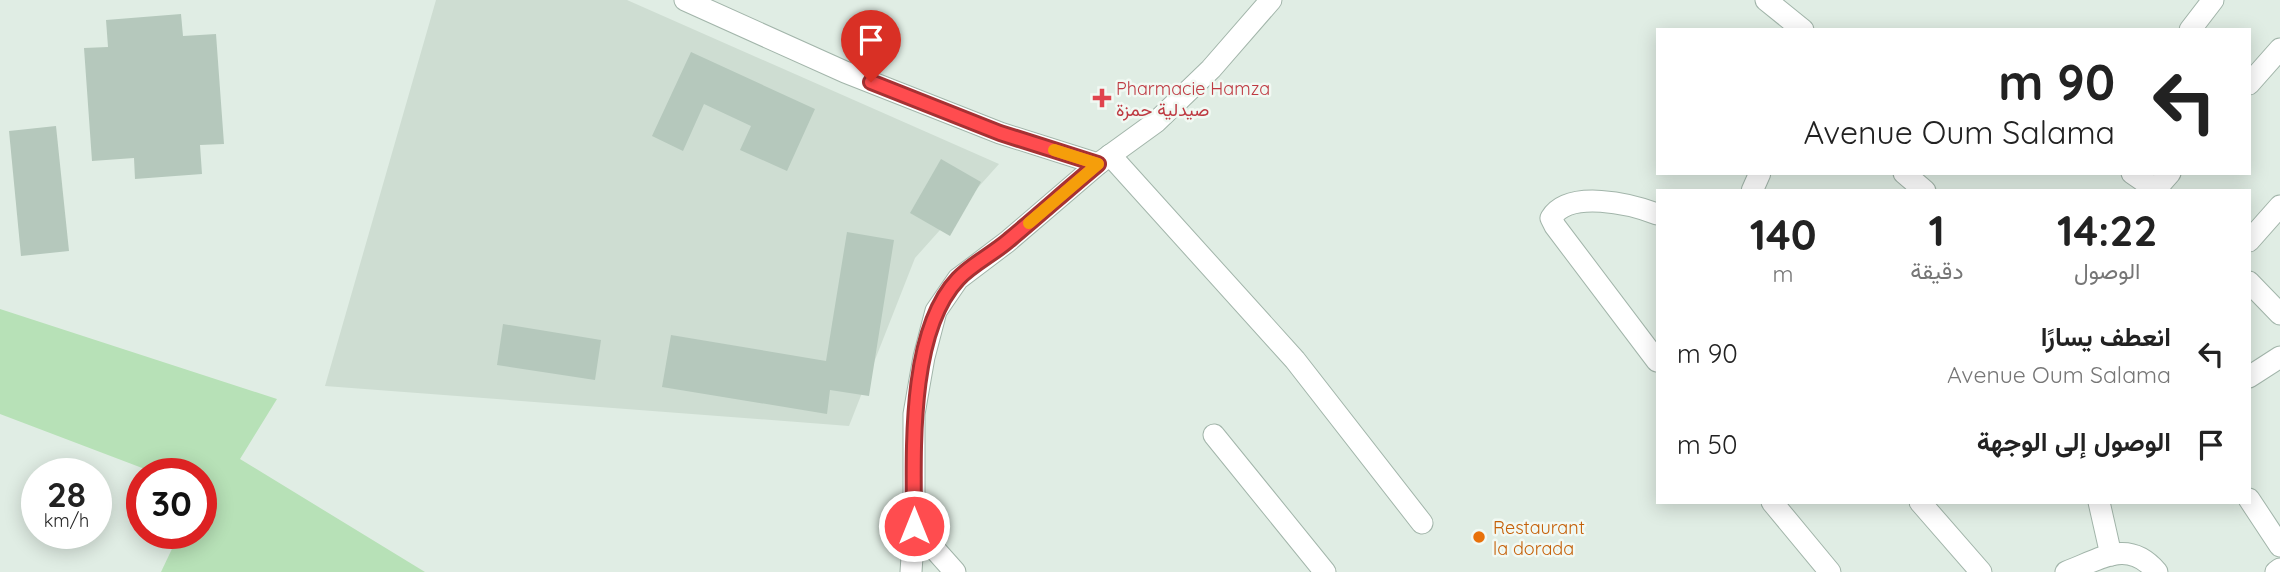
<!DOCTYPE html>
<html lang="ar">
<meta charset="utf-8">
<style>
:root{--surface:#fff;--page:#f2f2f2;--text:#222;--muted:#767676}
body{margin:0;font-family:Quicksand,Vazirmatn,sans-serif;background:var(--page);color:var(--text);direction:rtl;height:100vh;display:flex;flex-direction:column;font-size:26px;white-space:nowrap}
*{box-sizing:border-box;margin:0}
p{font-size:23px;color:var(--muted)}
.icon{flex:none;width:38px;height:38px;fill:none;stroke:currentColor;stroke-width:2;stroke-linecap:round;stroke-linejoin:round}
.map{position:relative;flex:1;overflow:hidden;direction:ltr}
.sheet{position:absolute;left:1656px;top:189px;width:595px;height:315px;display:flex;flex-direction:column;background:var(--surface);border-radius:0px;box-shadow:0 4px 18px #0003;direction:rtl}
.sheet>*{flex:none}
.top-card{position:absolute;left:1656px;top:28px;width:595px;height:147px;border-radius:0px;box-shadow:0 4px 18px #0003;direction:rtl;background:#fff;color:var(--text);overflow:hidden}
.speed{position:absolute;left:21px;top:458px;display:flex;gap:14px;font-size:35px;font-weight:700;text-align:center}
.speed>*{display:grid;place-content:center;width:91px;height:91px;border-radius:50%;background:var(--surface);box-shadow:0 4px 18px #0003;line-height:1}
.speed small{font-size:18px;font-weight:400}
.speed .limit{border:10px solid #d22;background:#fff;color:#111}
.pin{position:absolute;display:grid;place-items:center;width:60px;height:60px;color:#fff;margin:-72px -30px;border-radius:50% 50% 50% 0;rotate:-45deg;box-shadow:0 0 7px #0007}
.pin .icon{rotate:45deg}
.me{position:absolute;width:77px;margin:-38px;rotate:0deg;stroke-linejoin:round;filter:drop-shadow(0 0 5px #0008)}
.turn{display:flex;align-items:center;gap:24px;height:147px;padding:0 21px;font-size:32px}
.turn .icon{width:91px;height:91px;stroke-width:2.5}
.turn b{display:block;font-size:49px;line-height:60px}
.eta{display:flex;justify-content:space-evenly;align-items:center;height:119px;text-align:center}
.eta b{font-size:42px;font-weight:700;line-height:49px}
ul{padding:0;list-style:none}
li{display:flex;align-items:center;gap:21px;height:91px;padding:0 21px}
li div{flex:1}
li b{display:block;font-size:26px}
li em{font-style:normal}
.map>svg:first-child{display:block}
.built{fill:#ceddd2}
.green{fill:#b7e1b7}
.building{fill:#b5c8bc}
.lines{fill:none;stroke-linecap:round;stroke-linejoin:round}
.minor-casing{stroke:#a2b5aa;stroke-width:23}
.minor{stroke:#fff;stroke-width:21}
.route-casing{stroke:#a63133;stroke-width:18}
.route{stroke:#ff4c4f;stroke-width:12}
.slow{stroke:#f59e0b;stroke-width:12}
.health-dot{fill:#e0444e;stroke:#f1f9f3;stroke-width:2.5}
.food-dot{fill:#e8710a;stroke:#f1f9f3;stroke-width:2.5}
.labels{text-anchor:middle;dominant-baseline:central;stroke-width:5;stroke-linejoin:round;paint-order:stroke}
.health-label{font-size:18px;fill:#be3a42;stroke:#f1f9f3;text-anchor:start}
.food-label{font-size:18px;fill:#c56008;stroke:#f1f9f3;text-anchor:start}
</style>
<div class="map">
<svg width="2280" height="572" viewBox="0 0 2280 572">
<rect width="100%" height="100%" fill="#e0ede4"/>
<path class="built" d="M436,0H627L999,164L915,258L849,426L325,386Z"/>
<path class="green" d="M0,309L277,399L240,459L425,572H161L179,534H201V474H158L0,414Z"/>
<g class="building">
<path d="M181,14L183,36L216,34L224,144L200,145L202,174L135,179L134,158L92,161L84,48L108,47L106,20Z"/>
<path d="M691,52L815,109L787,171L740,150L751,126L704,104L683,151L652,136Z"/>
<path d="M56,126L69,251L21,256L9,131Z"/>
<path d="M941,159L981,182L950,236L910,213Z"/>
<path d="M847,232L894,240L869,396L830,390L827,414L662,387L671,335L826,361Z"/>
<path d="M503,324L601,340L595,380L497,365Z"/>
</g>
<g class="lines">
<g class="minor-casing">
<g id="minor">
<path d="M685,0L845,72L1000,133L1098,164"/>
<path d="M1766,0L1803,30"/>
<path d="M2190,30L2213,0"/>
<path d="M2249,84L2280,49"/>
<path d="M1110,155L1295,360L1422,523"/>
<path d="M1904,173L1925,191"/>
<path d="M2132,173L2158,191"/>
<path d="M2156,189L2170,173"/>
<path d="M1752,191L1760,173"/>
<path d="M1657,214C1631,204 1569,189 1551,218L1555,226L1657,361"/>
<path d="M2249,241L2280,206"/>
<path d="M2249,282L2280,314"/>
<path d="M2249,377L2280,357"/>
<path d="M1214,435L1325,572"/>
<path d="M2249,499L2280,546"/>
<path d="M1772,502L1830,572"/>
<path d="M1920,502L1981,572"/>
<path d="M2099,502L2111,555"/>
<path d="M914,526L955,572"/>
<path d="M911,572L914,526V414L924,357L936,311L958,279L1007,242L1098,164L1156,122L1211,69L1271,0"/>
<path d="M2066,572C2101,559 2128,538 2157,572"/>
<path d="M2276,572L2280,569"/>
</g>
</g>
<use href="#minor" class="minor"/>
</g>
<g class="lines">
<g class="route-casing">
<path id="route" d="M871,82L1000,133L1098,164C1068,189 1039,215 1009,240C993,254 972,264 958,279C907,333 914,457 914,526"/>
</g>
<use href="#route" class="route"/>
<path class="slow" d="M1029,223L1098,164L1054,150"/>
</g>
<path class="health-dot" d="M1098.5 87.5h7v7h7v7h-7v7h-7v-7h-7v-7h7z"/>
<circle class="food-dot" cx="1479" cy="537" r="7"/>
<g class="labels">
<g class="health-label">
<text x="1116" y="88">Pharmacie Hamza<tspan x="1116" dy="21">صيدلية حمزة</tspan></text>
</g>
<g class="food-label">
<text x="1493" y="527">Restaurant<tspan x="1493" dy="21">la dorada</tspan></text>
</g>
</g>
</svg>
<div class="speed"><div>28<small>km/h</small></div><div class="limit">30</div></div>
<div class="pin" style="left:871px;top:82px;background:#d93025"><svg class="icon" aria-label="arrive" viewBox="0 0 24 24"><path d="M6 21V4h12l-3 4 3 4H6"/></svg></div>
<svg class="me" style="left:914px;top:526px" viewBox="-20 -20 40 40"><circle r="17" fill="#ff4c4f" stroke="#fff" stroke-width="3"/><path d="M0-11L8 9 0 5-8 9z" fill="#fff"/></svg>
<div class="top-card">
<div class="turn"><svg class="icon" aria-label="left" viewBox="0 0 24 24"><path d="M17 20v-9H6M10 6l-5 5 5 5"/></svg><div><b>90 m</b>Avenue Oum Salama</div></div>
</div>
<section class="sheet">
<div class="eta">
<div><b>14:22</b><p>الوصول</p></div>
<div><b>1</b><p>دقيقة</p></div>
<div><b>140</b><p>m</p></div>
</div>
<ul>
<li><svg class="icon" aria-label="left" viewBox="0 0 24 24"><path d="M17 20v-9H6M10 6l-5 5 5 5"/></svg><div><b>انعطف يسارًا</b><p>Avenue Oum Salama</p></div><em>90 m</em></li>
<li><svg class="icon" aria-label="arrive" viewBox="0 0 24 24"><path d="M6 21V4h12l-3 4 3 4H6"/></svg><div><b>الوصول إلى الوجهة</b></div><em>50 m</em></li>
</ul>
</section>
</div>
